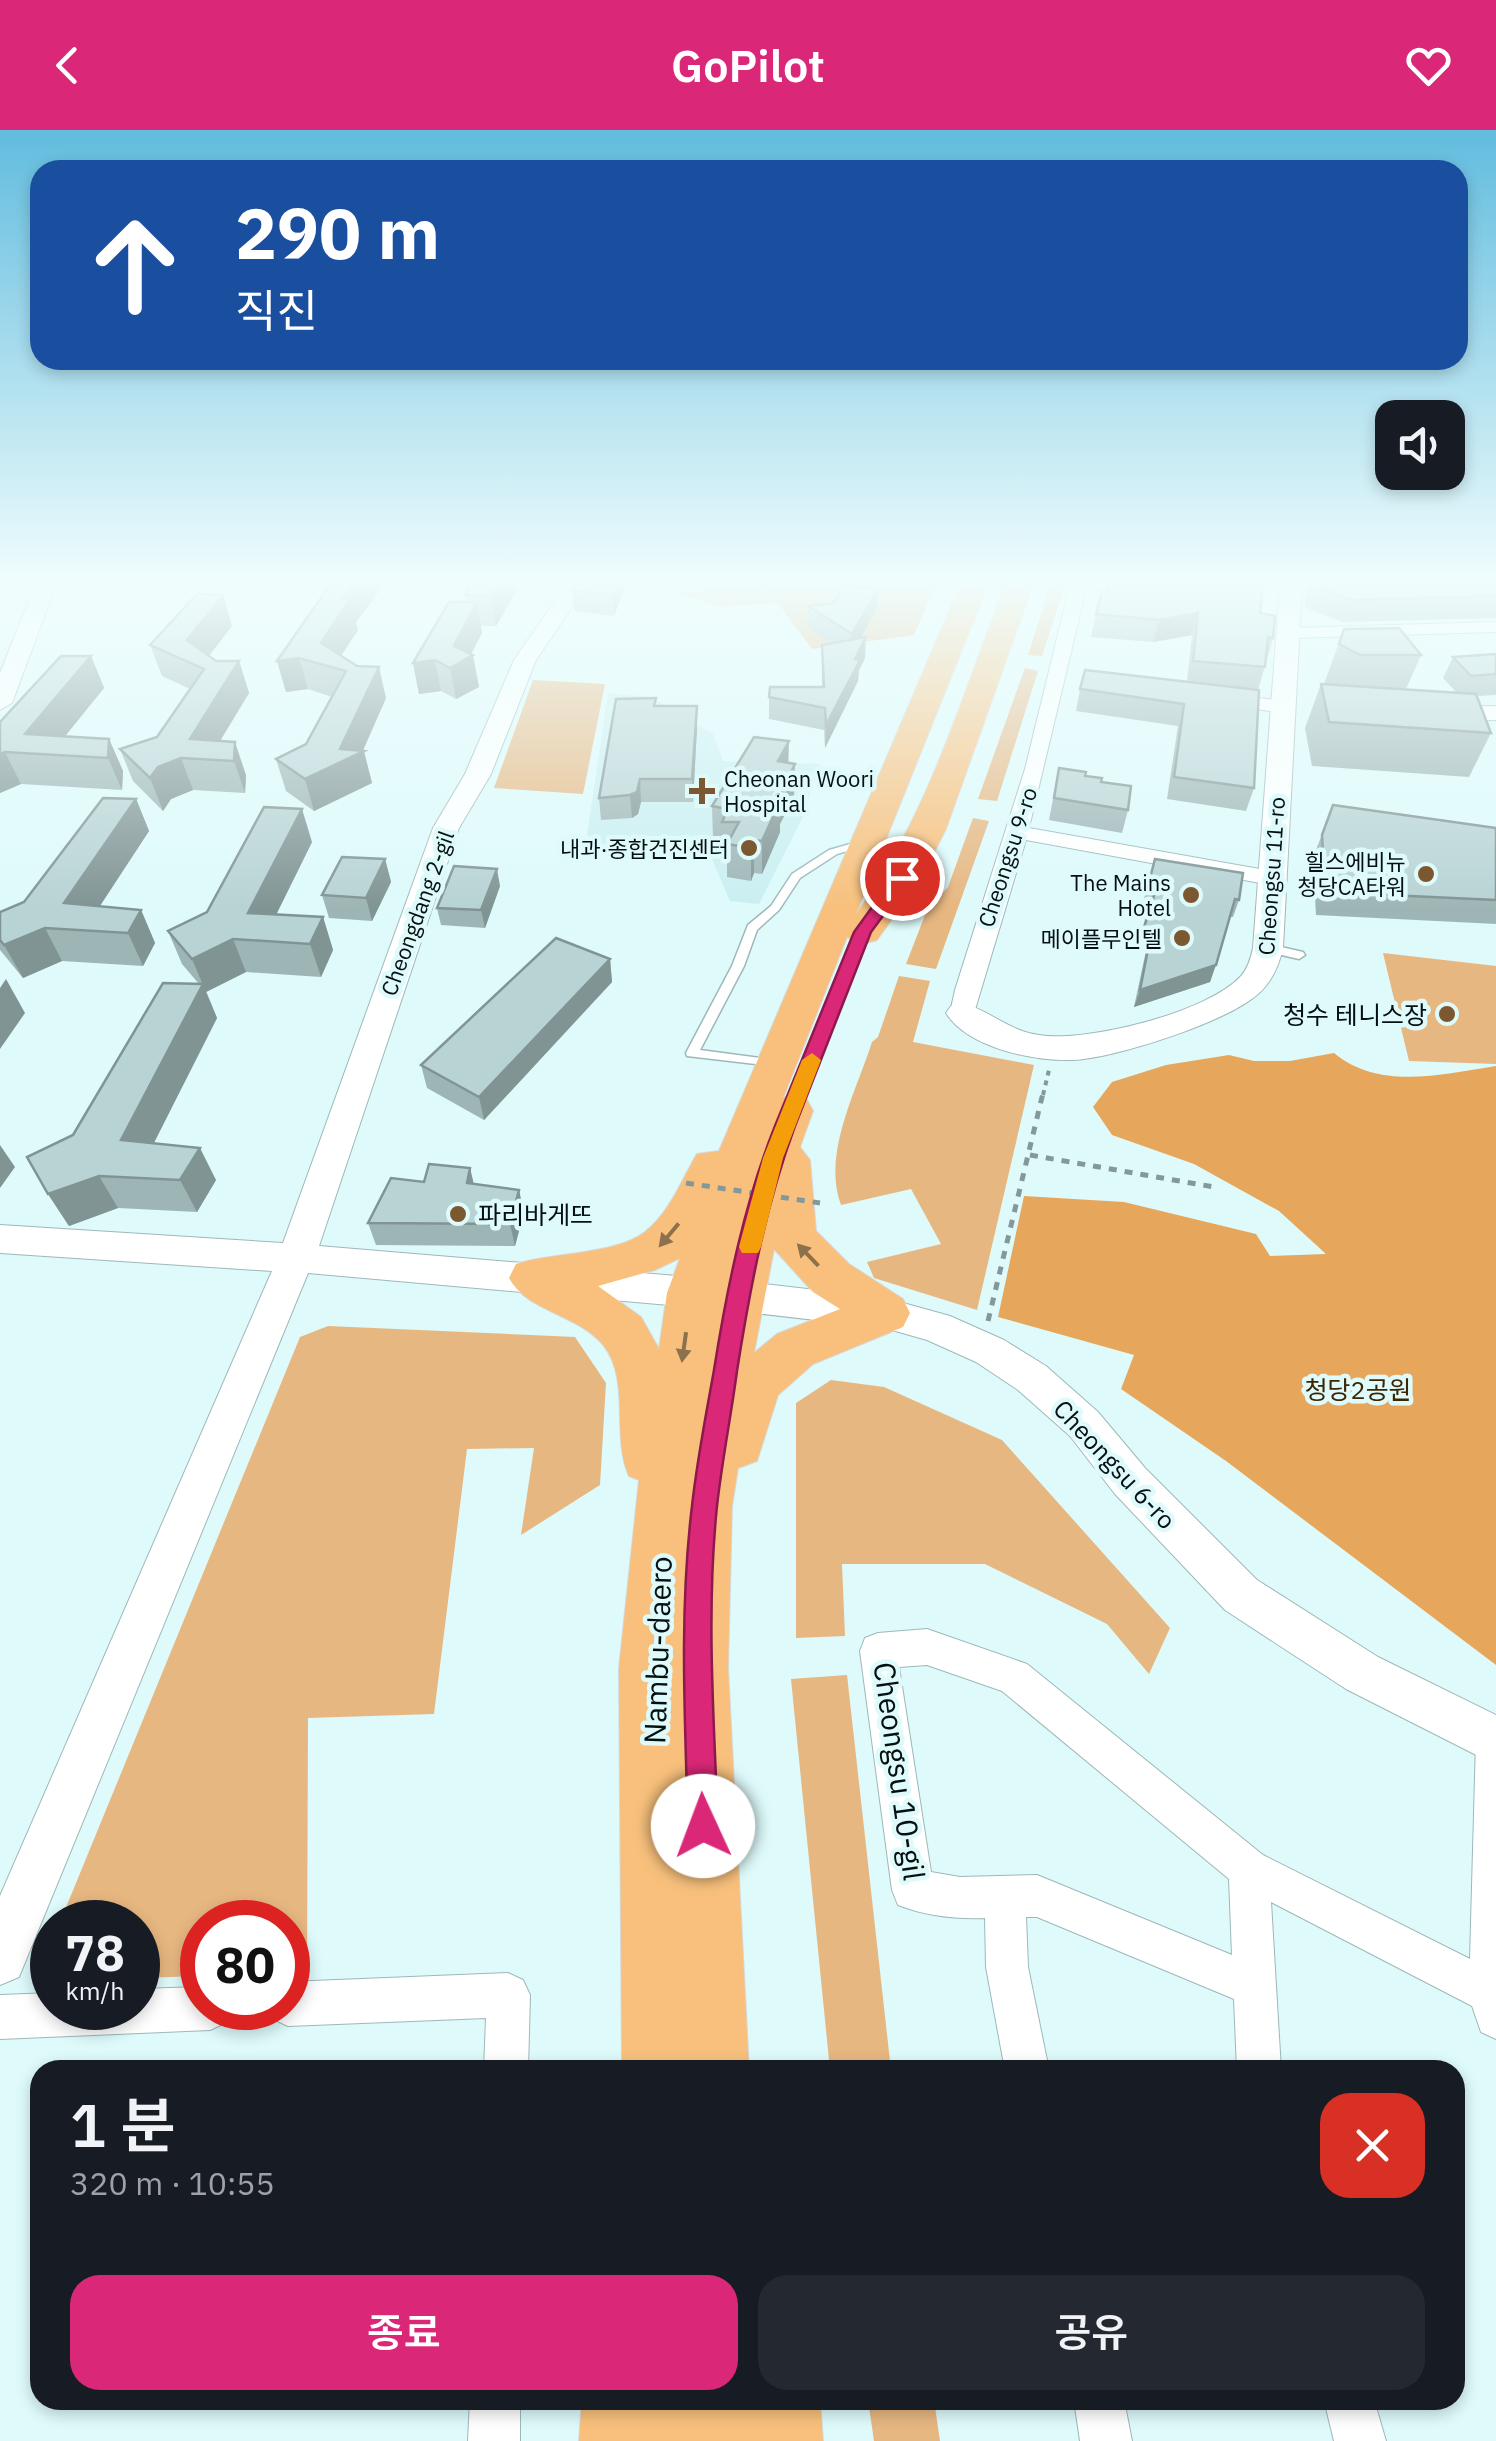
<!DOCTYPE html>
<html lang="ko">
<meta charset="utf-8">
<style>
:root{--surface:#171b24;--page:#242831;--text:#f1f3f6;--muted:#9ea1a6;--accent:#db2777}
body{margin:0;font-family:"IBM Plex Sans","Noto Sans KR",sans-serif;background:var(--page);color:var(--text);height:100vh;display:flex;flex-direction:column;font-size:38px;white-space:nowrap}
*{box-sizing:border-box;margin:0}
p{font-size:32px;color:var(--muted)}
.icon{flex:none;width:55px;height:55px;fill:none;stroke:currentColor;stroke-width:2;stroke-linecap:round;stroke-linejoin:round}
.map{position:relative;flex:1;overflow:hidden}
.sheet{position:absolute;left:30px;top:1930px;width:1435px;height:350px;display:flex;flex-direction:column;background:var(--surface);border-radius:30px;box-shadow:0 5px 15px #0003}
.sheet>*{flex:none}
.guide{position:absolute;left:30px;top:30px;width:1438px;height:210px;border-radius:30px;box-shadow:0 5px 15px #0003;background:#1a4fa0;color:#fff;overflow:hidden}
.controls{position:absolute;left:1375px;top:270px;display:grid;gap:20px}
.controls a{display:grid;place-items:center;width:90px;height:90px;border-radius:20px;background:var(--surface);box-shadow:0 5px 15px #0003;font-size:50px}
.speed{position:absolute;left:30px;top:1770px;display:flex;gap:20px;font-size:50px;font-weight:700;text-align:center}
.speed>*{display:grid;place-content:center;width:130px;height:130px;border-radius:50%;background:var(--surface);box-shadow:0 5px 15px #0003;line-height:1}
.speed small{font-size:25px;font-weight:400}
.speed .limit{border:15px solid #d22;background:#fff;color:#111}
.pin{position:absolute;display:grid;place-items:center;width:85px;height:85px;color:#fff;margin:-42px;border:5px solid #fff;border-radius:50%;box-shadow:0 2px 10px #0007}
.me{position:absolute;width:110px;margin:-55px;rotate:358deg;stroke-linejoin:round;filter:drop-shadow(0 0 8px #0008)}
.turn{display:flex;align-items:center;gap:35px;height:210px;padding:0 40px;font-size:45px}
.turn .icon{width:130px;height:130px;stroke-width:2.5}
.turn b{display:block;font-size:70px;line-height:85px}
.round{display:grid;place-items:center;flex:none;width:105px;height:105px;border-radius:30px;background:var(--page)}
.head{display:flex;align-items:center;justify-content:space-between;height:170px;padding:0 40px}
h1{font-size:60px;font-weight:600;line-height:75px}
.primary-button{display:flex;gap:20px;margin-top:auto;padding:20px 40px}
.primary-button a{flex:1;height:115px;border-radius:30px;background:var(--accent);color:#fff;font-size:40px;font-weight:600;line-height:115px;text-align:center}
.primary-button a+a{background:var(--page);color:var(--text)}
header{display:flex;justify-content:space-between;align-items:center;height:130px;padding:0 40px;background:var(--accent);color:#fff;font-size:45px;font-weight:600}
.map>svg:first-child{display:block}
.built{fill:#caeff1}
.green{fill:#e7b781}
.forest{fill:#e6a75d}
.lines{fill:none;stroke-linecap:round;stroke-linejoin:round}
.service-casing{stroke:#9eb8b9;stroke-width:3}
.minor-casing{stroke:#9eb8b9;stroke-width:2}
.tertiary-casing{stroke:#9eb8b9;stroke-width:2}
.trunk-casing{stroke:#d7d9d9;stroke-width:2}
.path-far1{stroke:#849899;stroke-width:4;stroke-dasharray:5 5;stroke-linecap:butt}
.path{stroke:#849899;stroke-width:5;stroke-dasharray:8 8;stroke-linecap:butt}
.service{fill:#fff;fill-rule:evenodd}
.minor{fill:#fff;fill-rule:evenodd}
.tertiary{fill:#fff;fill-rule:evenodd}
.trunk{fill:#f8c07c;fill-rule:evenodd}
.path-bridge{stroke:#849899;stroke-width:5;stroke-dasharray:8 8;stroke-linecap:butt}
.wall{fill:#9eb5b6}
.shaded-wall{fill:#819494}
.building{fill:#b8d3d4;stroke:#819494;stroke-width:2.5}
.oneway{fill:#8c714c}
.route{fill:#db2777;stroke:#8e194d;stroke-width:2.5}
.slow{fill:#f59e0b}
.poi-dot{fill:#7b5830;stroke:#defafb;stroke-width:4}
.labels{text-anchor:middle;dominant-baseline:central;stroke-width:9;stroke-linejoin:round;paint-order:stroke}
.far-poi-label{font-size:22px;fill:#071011;stroke:#defafb;text-anchor:end}
.far-street-label{font-size:22px;fill:#071011;stroke:#defafb}
.poi-label{font-size:25px;fill:#071011;stroke:#defafb;text-anchor:end}
.park-label{font-size:25px;fill:#3d2403;stroke:#defafb}
.street-label{font-size:25px;fill:#071011;stroke:#defafb}
.near-street-label{font-size:30px;fill:#071011;stroke:#defafb}
</style>
<header><svg class="icon" aria-label="back" viewBox="0 0 24 24"><path d="M15 5l-7 7 7 7"/></svg>GoPilot<svg class="icon" aria-label="heart" viewBox="0 0 24 24"><path d="M12 20l-8-8c-3-5 5-10 8-4 3-6 11-1 8 4z"/></svg></header>
<div class="map">
<svg width="1496" height="2311" viewBox="0 0 1496 2311">
<rect width="100%" height="100%" fill="#defafb"/>
<path class="built" d="M608,563L651,567L713,604L723,631L820,634L802,689L759,774L730,771L705,713L602,717L587,705Z"/>
<g class="green">
<path d="M705,455H936L914,505L812,519L778,473L717,476L675,462L699,463Z"/>
<path d="M1050,455H1065L1042,526L1028,525Z"/>
<path d="M1025,538L1038,541L997,671L978,669Z"/>
<path d="M533,550L605,554L583,664L494,658Z"/>
<path d="M973,688L989,691L936,839L906,834L927,780L948,757Z"/>
<path d="M1383,823L1496,836V934L1409,931Z"/>
<path d="M899,846L930,851L913,912L1034,935L977,1180L874,1148L867,1132L941,1114L911,1059L841,1075C822,1024 856,962 872,912L878,907Z"/>
<path d="M328,1196L575,1207L606,1253L600,1355L521,1405L534,1318L467,1319L434,1584L308,1588L307,1842L288,1843V1792H202V1846L138,1848V1792H60L300,1207Z"/>
<path d="M831,1250L884,1257L1002,1310L1170,1498L1149,1544L1107,1494L985,1434H842L845,1506L796,1508V1273Z"/>
<path d="M847,1545L891,1940H830L791,1549Z"/>
<path d="M868,2270H934L940,2311H874Z"/>
</g>
<path class="forest" d="M1334,923C1380,961 1442,944 1496,936V1535L1226,1331L1121,1259L1134,1225L998,1187L1024,1066L1124,1072L1256,1104L1270,1126L1326,1124L1279,1081L1194,1034L1112,1005L1093,977L1112,952L1166,935L1229,925L1254,931H1290Z"/>
<g class="lines">
<g class="service-casing">
<g id="service">
<path d="M850,714L855,717L854,719L837,724L800,748L779,780L757,800L744,836L700,920L775,930L781,934L780,937L687,926L686,923L732,836L748,795L771,776L792,744L829,720Z"/>
<path d="M1268,814L1303,822L1305,825L1299,829L1264,821L1262,818Z"/>
</g>
</g>
<g class="minor-casing">
<g id="minor">
<path d="M1070,455H1087L1029,698L1271,741L1282,748L1271,755L1026,710L974,883L962,891L950,883L955,860L1025,639Z"/>
<path d="M1496,492V502L1291,508L1282,503L1291,498Z"/>
<path d="M1218,563L1284,571L1294,577L1284,583L1211,573V565Z"/>
<path d="M927,1499L1027,1534L1263,1725L1470,1829L1476,1611L1481,1597L1496,1592V1909L1481,1902L1472,1876L1271,1772L1281,1940H1237L1234,1869L1037,1787H1026L1028,1837L1049,1940H1005L986,1837L985,1788C955,1789 926,1786 898,1775L892,1760L860,1521L865,1508L878,1503ZM927,1535L1002,1561L1229,1749L1232,1825L1037,1745L960,1747L931,1742L899,1537Z"/>
<path d="M508,1843L523,1850L530,1865L528,1940H484L486,1888L288,1896L273,1889L268,1878H288V1852Z"/>
<path d="M202,1857V1878H232L225,1893L210,1900L0,1909V1865L52,1863V1878H138V1859Z"/>
<path d="M470,2270H520V2311H468Z"/>
<path d="M1074,2270H1124L1132,2311H1080Z"/>
<path d="M1324,2270H1374L1386,2311H1334Z"/>
</g>
</g>
<g class="tertiary-casing">
<g id="tertiary">
<path d="M35,455H56L12,573L0,580V543Z"/>
<path d="M566,455H587L536,530L491,644L459,698L319,1116L737,1151L885,1168L950,1186L1004,1210L1046,1236L1098,1282L1145,1338L1257,1450L1378,1527L1496,1585V1635L1346,1559L1225,1480L1115,1364L1070,1306L1018,1260L976,1232L927,1210L885,1198L737,1181L308,1143L19,1847L0,1855V1766L272,1141L0,1123V1095L283,1113L433,698L465,644L514,530Z"/>
<path d="M1280,455H1302L1283,818C1279,835 1272,852 1258,864C1227,892 1113,929 1072,930C1033,931 968,918 946,883L951,876L962,873C989,880 1009,901 1039,905C1086,913 1209,882 1241,846C1248,838 1251,828 1253,818Z"/>
<path d="M1496,576V590L1434,591L1422,584L1434,577Z"/>
</g>
</g>
<g class="trunk-casing">
<g id="trunk">
<path d="M960,455H988L856,784C928,687 962,566 1005,455H1033L946,699L921,748L877,810L863,814L847,807L783,968L791,965L807,970L813,981L800,1017L810,1030L816,1101L849,1134L903,1169L910,1183L903,1197L813,1234L778,1265L757,1331L738,1338L732,1376L728,1538L749,1940H622L619,1538L639,1350L629,1346C611,1307 631,1251 604,1216C579,1184 527,1182 509,1148L516,1134C553,1122 615,1125 645,1102C670,1082 681,1051 697,1024L719,1021ZM774,1119L813,1162L840,1179L777,1204L754,1223ZM680,1128L667,1163L659,1219L641,1187L598,1156L655,1140Z"/>
<path d="M582,2270H820L823,2311H579Z"/>
</g>
</g>
<path class="path-far1" d="M1043,965L1049,940"/>
<g class="path">
<path d="M1030,1025L1214,1057"/>
<path d="M988,1191L1043,963"/>
</g>
<use href="#service" class="service"/>
<use href="#minor" class="minor"/>
<use href="#tertiary" class="tertiary"/>
<use href="#trunk" class="trunk"/>
<path class="path-bridge" d="M686,1053L820,1073"/>
</g>
<g class="wall">
<path d="M576,455H626L614,486L574,481L572,460Z"/>
<path d="M1310,455H1496V488L1342,492L1305,477V470Z"/>
<path d="M518,458L496,496H480L482,503L471,524L479,557L456,569L441,561L419,564L413,533L466,472L465,465Z"/>
<path d="M380,460L356,492L358,500L341,526L386,568L363,621L372,653L314,681L286,661L276,629L306,614L332,567L308,559L286,562L277,531Z"/>
<path d="M878,460L876,480L861,508L865,528L859,540L858,551L825,618L824,600L769,589V567L822,557V515L831,513L807,497L808,476L834,473Z"/>
<path d="M1260,483L1273,508L1258,560L1254,658L1246,681L1167,669L1178,596L1076,581L1080,559L1187,552L1192,505L1153,512L1091,507L1096,484Z"/>
<path d="M232,496L209,526L216,531H239L249,563L220,611L246,645L245,663L193,660L171,669L163,681L133,651L120,619L157,607L190,559L162,546L150,515Z"/>
<path d="M1344,499L1421,525L1406,559L1457,563L1443,548L1453,527L1496,524V565L1477,566L1491,603L1469,647L1312,636L1305,598L1321,554H1324Z"/>
<path d="M91,526L104,558L64,606L109,609L123,641L122,660L21,654L0,663V592Z"/>
<path d="M657,576L697,598L693,672H641L638,684L632,688L601,690L599,668Z"/>
<path d="M789,633L794,667L780,694V702L762,744L754,743L751,751L727,747V725H723V711L713,709L712,676Z"/>
<path d="M1059,638L1101,652L1128,680L1122,703L1049,690Z"/>
<path d="M136,669L149,701L100,776L141,780L155,813L143,836L62,831L23,848L0,820V782L24,772Z"/>
<path d="M1333,675L1496,698V794L1316,785L1313,728Z"/>
<path d="M312,712L276,785L323,787L333,820L321,847L246,842L206,862L217,888L154,1013L216,1050L197,1082L118,1078L69,1096L48,1064L73,1005L199,854L182,834L168,801L207,782Z"/>
<path d="M385,729L391,752L372,791L329,788L322,765Z"/>
<path d="M1155,729L1239,770L1233,787H1230L1210,852L1134,877L1147,816L1139,814L1152,770L1144,769Z"/>
<path d="M500,756L485,798L441,795L437,778Z"/>
<path d="M610,829L612,852L484,990L427,958L421,935Z"/>
<path d="M470,1038L474,1054L524,1082L515,1116L376,1115L368,1093L424,1052Z"/>
</g>
<g class="shaded-wall">
<path d="M353,455H379L380,460L356,492L358,500L333,538L321,513L342,469Z"/>
<path d="M498,455H518V458L496,496L491,466Z"/>
<path d="M616,455H626L614,486L613,465Z"/>
<path d="M878,460L876,480L851,526L852,504Z"/>
<path d="M223,465L232,496L200,537L187,510Z"/>
<path d="M477,472L482,503L469,528L473,525L479,557L456,569L450,538L454,516Z"/>
<path d="M1198,483L1192,505L1153,512L1159,490Z"/>
<path d="M866,507L865,528L859,540L858,551L825,618L826,595Z"/>
<path d="M91,526L104,558L50,625L25,604Z"/>
<path d="M299,528L308,559L286,562L277,531Z"/>
<path d="M435,530L441,561L419,564L413,533Z"/>
<path d="M239,531L249,563L209,629L190,609Z"/>
<path d="M379,537L386,568L362,622L364,621L372,653L314,681L305,649L340,619Z"/>
<path d="M697,576V598L693,672L692,649Z"/>
<path d="M109,609L123,641L122,660L108,628Z"/>
<path d="M789,611L788,643L778,631Z"/>
<path d="M235,612L246,645L245,663L234,631Z"/>
<path d="M5,622L21,654L0,663V624Z"/>
<path d="M181,628L193,660L171,669L163,681L150,648L158,637Z"/>
<path d="M795,634L794,667L780,694V702L762,744V711L777,669Z"/>
<path d="M640,649L641,672L638,684L632,688L630,665Z"/>
<path d="M136,669L149,701L84,800L64,773Z"/>
<path d="M302,679L312,712L263,811L248,783Z"/>
<path d="M754,710V743L751,751V718Z"/>
<path d="M385,729L391,752L372,791L366,768Z"/>
<path d="M497,739L500,756L485,798L481,780Z"/>
<path d="M141,780L155,813L143,836L128,803Z"/>
<path d="M323,787L333,820L321,847L310,814Z"/>
<path d="M45,798L62,831L23,848L4,815Z"/>
<path d="M233,809L246,842L206,862L192,829Z"/>
<path d="M610,829L612,852L484,990L479,967Z"/>
<path d="M1216,835L1210,852L1134,877L1140,860Z"/>
<path d="M6,849L25,883L0,919V858Z"/>
<path d="M203,854L217,888L139,1042L121,1010Z"/>
<path d="M0,1015L15,1037L0,1058Z"/>
<path d="M200,1018L216,1050L197,1082L180,1050Z"/>
<path d="M470,1038L475,1061L467,1053Z"/>
<path d="M99,1046L118,1078L69,1096L48,1064Z"/>
<path d="M519,1060L524,1082L515,1116L510,1094Z"/>
</g>
<g class="building">
<path d="M330,455H353L342,469H350L321,513L357,536L379,537L340,619L364,621L305,649L276,629L306,614L346,541L299,528L277,531Z"/>
<path d="M470,455H498L491,466L465,465Z"/>
<path d="M576,455H616L613,465L572,460Z"/>
<path d="M845,455L878,460L852,504L808,476L834,473Z"/>
<path d="M1109,455H1263L1260,483L1275,486L1273,508L1268,507L1265,537L1193,531L1198,483L1159,490L1096,484L1102,461L1107,462Z"/>
<path d="M1314,455H1496V466L1351,470Z"/>
<path d="M197,464L223,465L187,510L216,531H239L190,609L235,612L234,631L181,628L158,637L150,648L120,619L157,607L204,539L150,515Z"/>
<path d="M449,472H477L454,516L473,525L450,538L435,530L413,533Z"/>
<path d="M1399,498L1421,525H1360L1339,514L1344,499Z"/>
<path d="M866,507L855,529L860,530L826,595L825,578L769,567L770,557H824L822,515Z"/>
<path d="M1496,524V544L1471,546L1453,527Z"/>
<path d="M61,526H91L25,604L109,609L108,628L5,622L0,624V592Z"/>
<path d="M1085,540L1259,560L1254,658L1174,647L1184,574L1080,559Z"/>
<path d="M1321,554L1476,564L1491,603L1329,592Z"/>
<path d="M656,568L654,576H697L692,649H640L637,662L630,665L599,668L616,569Z"/>
<path d="M754,607L789,611L778,631L795,634L777,669H781L762,711L754,710L751,718L727,714L739,692H722L728,679L712,676Z"/>
<path d="M1059,638L1086,642L1085,646L1102,648L1101,652L1131,656L1128,680L1054,668Z"/>
<path d="M103,668L136,669L64,773L141,780L128,803L45,798L4,815L0,810V782L24,772Z"/>
<path d="M1333,675L1496,698V770L1325,762L1322,705Z"/>
<path d="M264,677L302,679L248,783L323,787L310,814L233,809L192,829L168,801L207,782Z"/>
<path d="M342,727L385,729L366,768L322,765Z"/>
<path d="M1155,729L1243,743L1239,770L1235,769L1216,835L1140,860L1152,799L1144,797L1158,753L1149,752Z"/>
<path d="M454,736L497,739L481,780L437,778Z"/>
<path d="M556,808L610,829L479,967L421,935Z"/>
<path d="M163,853L203,854L121,1010L200,1018L180,1050L99,1046L48,1064L27,1027L73,1005Z"/>
<path d="M429,1034L470,1038L467,1053L519,1060L510,1094L368,1093L391,1048L424,1052Z"/>
</g>
<defs><path id="oneway-solid" d="M-6-.8H1V-3.2L6.5 0L1 3.2V.8H-6Z" transform="scale(2.5)"/></defs>
<g class="oneway">
<use href="#oneway-solid" transform="translate(669 1105) rotate(130)"/>
<use href="#oneway-solid" transform="translate(808 1125) rotate(-134)"/>
<use href="#oneway-solid" transform="translate(684 1217) rotate(98)"/>
</g>
<linearGradient id="sky" x2="0" y2="1"><stop stop-color="#61bcde"/><stop offset="0.58" stop-color="#f0fdfd"/><stop offset="1" stop-color="#f0fdfd" stop-opacity="0"/></linearGradient>
<rect width="1496" height="779" fill="url(#sky)"/>
<path class="route" d="M896,744L911,748L871,802L795,996C766,1074 750,1158 737,1241C731,1286 722,1331 717,1376C706,1483 714,1590 718,1696L714,1707L703,1711L692,1707L688,1696C685,1590 679,1482 692,1376C697,1330 706,1285 714,1240C727,1158 744,1074 775,996L854,802Z"/>
<path class="slow" d="M812,923L821,930L783,1028L761,1117L758,1123H742L739,1117L763,1028L802,930Z"/>
<g class="poi-dot">
<path d="M697 646h10v10h10v10h-10v10h-10v-10h-10v-10h10z"/>
<circle cx="749" cy="718" r="10"/>
<circle cx="1426" cy="744" r="10"/>
<circle cx="1191" cy="765" r="10"/>
<circle cx="1182" cy="808" r="10"/>
<circle cx="1447" cy="884" r="10"/>
<circle cx="458" cy="1084" r="10"/>
</g>
<g class="labels">
<g class="far-poi-label">
<text x="724" y="648" text-anchor="start">Cheonan Woori<tspan x="724" dy="25">Hospital</tspan></text>
<text x="729" y="718">내과·종합건진센터</text>
<text x="1406" y="731">힐스에비뉴<tspan x="1406" dy="25">청당CA타워</tspan></text>
<text x="1171" y="752">The Mains<tspan x="1171" dy="25">Hotel</tspan></text>
<text x="1162" y="808">메이플무인텔</text>
</g>
<g class="far-street-label">
<text transform="translate(1007 727) rotate(-72)">Cheongsu 9-ro</text>
<text transform="translate(1271 746) rotate(-86)">Cheongsu 11-ro</text>
<text transform="translate(417 783) rotate(-70)">Cheongdang 2-gil</text>
</g>
<g class="poi-label">
<text x="1427" y="884">청수 테니스장</text>
<text x="478" y="1084" text-anchor="start">파리바게뜨</text>
</g>
<g class="park-label">
<text x="1358" y="1259">청당2공원</text>
</g>
<g class="street-label">
<text transform="translate(1115 1334) rotate(47)">Cheongsu 6-ro</text>
</g>
<g class="near-street-label">
<text transform="translate(657 1520) rotate(-88)">Nambu-daero</text>
<text transform="translate(900 1641) rotate(82)">Cheongsu 10-gil</text>
</g>
</g>
</svg>
<div class="controls">
<a><svg class="icon" aria-label="sound" viewBox="0 0 24 24"><path d="M4 9h4l5-4v14l-5-4H4zM17 9q2 3 0 6"/></svg></a>
</div>
<div class="speed"><div>78<small>km/h</small></div><div class="limit">80</div></div>
<div class="pin" style="left:902px;top:748px;background:#d93025"><svg class="icon" aria-label="arrive" viewBox="0 0 24 24"><path d="M6 21V4h12l-3 4 3 4H6"/></svg></div>
<svg class="me" style="left:703px;top:1696px" viewBox="-20 -20 40 40"><circle r="19" fill="#fff"/><path d="M0-13L10 11 0 6-10 11z" fill="#db2777"/></svg>
<div class="guide">
<div class="turn"><svg class="icon" aria-label="ahead" viewBox="0 0 24 24"><path d="M12 20V5M6 11l6-6 6 6"/></svg><div><b>290 m</b>직진</div></div>
</div>
<section class="sheet">
<div class="head"><div><h1>1 분</h1><p>320 m · 10:55</p></div><a class="round" style="background:#d93025;color:#fff"><svg class="icon" aria-label="close" viewBox="0 0 24 24"><path d="M6 6l12 12M18 6L6 18"/></svg></a></div>
<div class="primary-button"><a>종료</a><a>공유</a></div>
</section>
</div>
